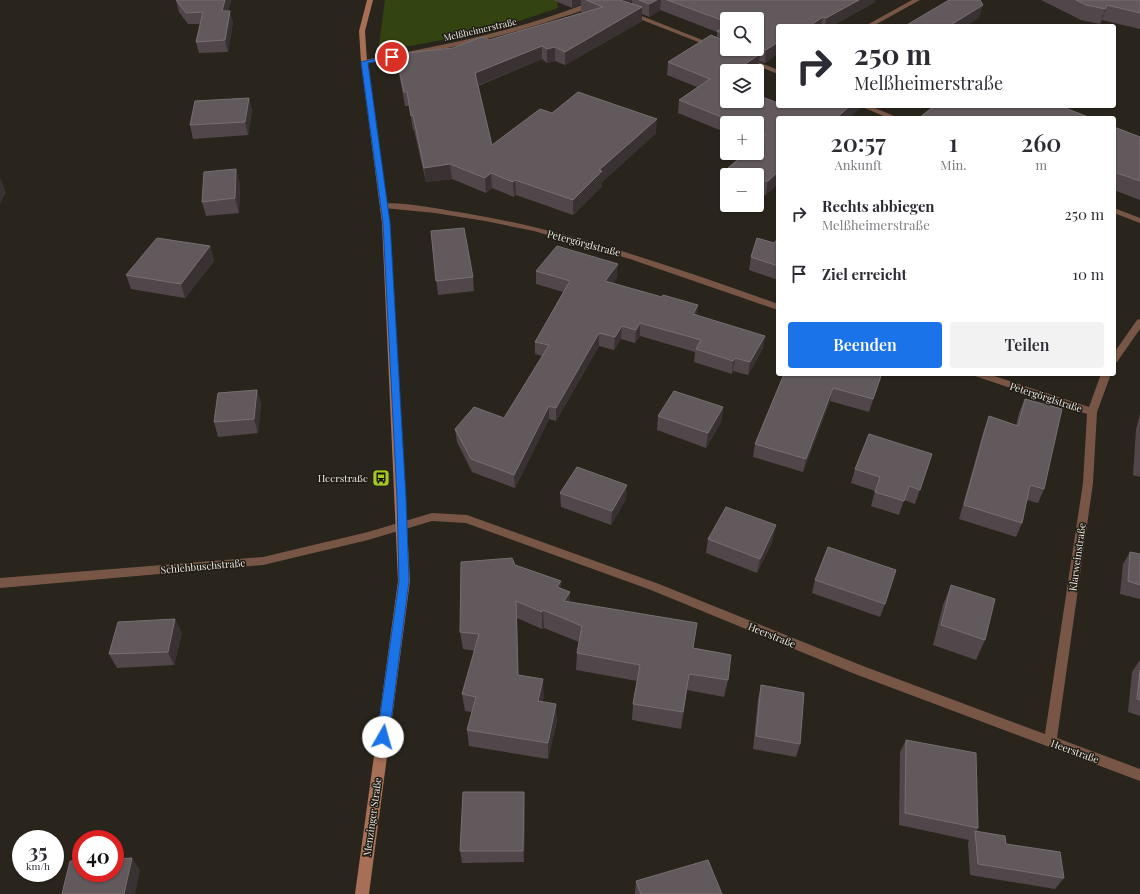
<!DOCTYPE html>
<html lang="de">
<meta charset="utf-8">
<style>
:root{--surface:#fff;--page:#f2f2f3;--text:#2b2b33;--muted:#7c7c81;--accent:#1a73e8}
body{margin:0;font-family:"Playfair Display",serif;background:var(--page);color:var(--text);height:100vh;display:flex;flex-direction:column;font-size:15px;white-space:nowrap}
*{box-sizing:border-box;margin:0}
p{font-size:13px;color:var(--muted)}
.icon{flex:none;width:22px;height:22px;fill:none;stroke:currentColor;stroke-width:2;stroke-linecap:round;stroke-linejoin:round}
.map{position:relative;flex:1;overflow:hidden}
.details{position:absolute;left:776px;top:116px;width:340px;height:260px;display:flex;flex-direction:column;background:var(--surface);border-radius:4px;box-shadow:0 1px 3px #0004}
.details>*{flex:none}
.guide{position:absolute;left:776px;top:24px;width:340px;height:84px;border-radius:4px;box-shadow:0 1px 3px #0004;background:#fff;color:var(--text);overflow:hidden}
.buttons{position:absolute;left:720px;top:12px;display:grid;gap:8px}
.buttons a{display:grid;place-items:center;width:44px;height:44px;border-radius:4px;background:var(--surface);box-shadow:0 1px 3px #0004;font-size:20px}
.speed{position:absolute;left:12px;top:830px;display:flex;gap:8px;font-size:20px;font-weight:700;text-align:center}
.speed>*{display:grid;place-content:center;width:52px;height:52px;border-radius:50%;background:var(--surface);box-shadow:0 1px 3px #0004;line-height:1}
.speed small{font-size:10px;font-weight:400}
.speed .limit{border:6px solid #d22;background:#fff;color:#111}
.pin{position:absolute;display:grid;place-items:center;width:34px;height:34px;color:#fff;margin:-17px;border:2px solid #fff;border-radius:50%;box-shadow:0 1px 4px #0007}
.me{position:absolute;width:44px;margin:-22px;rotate:7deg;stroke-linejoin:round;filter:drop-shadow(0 0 3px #0008)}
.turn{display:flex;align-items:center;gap:14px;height:84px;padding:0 12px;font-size:18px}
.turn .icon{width:52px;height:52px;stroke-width:2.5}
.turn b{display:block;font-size:28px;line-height:34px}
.eta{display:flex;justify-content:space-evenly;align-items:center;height:68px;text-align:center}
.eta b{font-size:24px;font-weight:600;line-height:28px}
.button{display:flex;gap:8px;margin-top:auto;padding:8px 12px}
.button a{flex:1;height:46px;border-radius:4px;background:var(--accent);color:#fff;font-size:16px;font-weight:600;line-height:46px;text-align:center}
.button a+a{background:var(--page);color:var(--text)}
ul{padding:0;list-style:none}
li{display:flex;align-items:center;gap:12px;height:60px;padding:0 12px}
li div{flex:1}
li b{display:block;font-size:15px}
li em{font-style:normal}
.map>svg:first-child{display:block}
.green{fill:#344410}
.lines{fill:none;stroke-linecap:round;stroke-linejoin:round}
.street{fill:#785646;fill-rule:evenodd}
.secondary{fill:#a77056;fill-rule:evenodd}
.wall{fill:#51474b;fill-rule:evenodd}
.shaded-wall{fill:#3a3232}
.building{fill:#61595c;stroke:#776f71}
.route{fill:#1a73e8;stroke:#114b97}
.labels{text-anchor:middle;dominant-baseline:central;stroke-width:3;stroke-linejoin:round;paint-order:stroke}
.far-street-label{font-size:9px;fill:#ece9e4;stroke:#201c14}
.street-label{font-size:10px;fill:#ece9e4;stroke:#201c14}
.poi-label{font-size:10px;fill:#ece9e4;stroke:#201c14;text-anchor:end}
</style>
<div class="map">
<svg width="1140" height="894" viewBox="0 0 1140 894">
<rect width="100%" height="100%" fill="#29251d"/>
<path class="green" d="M385,0H557L558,8L489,31L378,52Z"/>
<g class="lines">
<g class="street">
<path d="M912,0H920L873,26H865Z"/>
<path d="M590,2L595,3C586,11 568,15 556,19C494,40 429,52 364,64L361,62L364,60C441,46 517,31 590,2Z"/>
<path d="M629,11L715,45L716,46L711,47L627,14L626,13Z"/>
<path d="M746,57L778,70V74L744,60L743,59Z"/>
<path d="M860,106H870L899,118H888Z"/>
<path d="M381,204C394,201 436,208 451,211C564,228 671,266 778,304V310L630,259L534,231L485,221L435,213L384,208H381Z"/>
<path d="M1114,208L1140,218V223L1114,213Z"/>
<path d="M1140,319V329L1117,362L1114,363V353L1137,320Z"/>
<path d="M973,374H988L1089,407L1101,374H1111L1097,412L1093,483L1057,738L1140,769V781L855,674L651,590L466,523L432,521L368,540L263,565L0,588V578L263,557L368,532L432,513L467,515L659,584L863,666L1045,734L1083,483L1087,414L975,376Z"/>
</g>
<path class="secondary" d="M367,0H373L365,31L367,62L390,223L410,581L369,894H355L398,581L382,223L361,62L359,31Z"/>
</g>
<g class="wall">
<path d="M176,0L228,11L233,22L228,52L199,53L196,42L200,24H188L179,12Z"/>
<path d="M553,0H875V2L832,26H778V56L776,55L765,63L759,61L758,68L727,71V101L791,108H861L778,118L766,195H759L757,194V175H727V182H726L728,168L757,153V123H727V133L678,113L679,100L697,87L667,75L668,62L717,38V32L660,10L649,17L642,14V21L565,65L555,61L547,63L542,59L478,86L492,145L552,113L656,133L602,182V186L573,215L516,195L514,197L492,188L486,193L452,179L426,182L414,130H413L409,106H405L398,68L396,54L453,48L489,40L583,12H581V4L572,8ZM632,1V4L628,3ZM727,19H757V49H727Z"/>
<path d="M1041,0H1140V29L1102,20L1100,24L1081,20Z"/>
<path d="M249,98L252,111L248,135L193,139L190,125Z"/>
<path d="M1114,127L1140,137V200L1114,190Z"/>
<path d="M240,183L239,213L206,216L202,202Z"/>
<path d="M431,231L473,277L474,291L438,295Z"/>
<path d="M778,238V280L749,270L751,257L774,243Z"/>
<path d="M210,246L214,261L185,298L131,289L126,275Z"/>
<path d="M536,271L617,277L613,283L697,315L763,348L748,375L733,371L732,374L694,362L695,352L640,336L635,343L621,339L614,350L599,346L556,421L549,419L515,488L472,472L457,442L455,429L504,418L542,356L535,354V342L563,292L536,284Z"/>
<path d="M784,374L877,389L869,412L830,401L803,472L753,457L755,444Z"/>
<path d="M257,390L261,404L258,433L218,437L214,422Z"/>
<path d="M1025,399L1044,489L1038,503L1027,500L1022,523L1016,537L959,519L984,429L989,416L1016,425L1019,413Z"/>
<path d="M723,407L721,422L706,448L657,430L658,416Z"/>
<path d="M1140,414V477L1133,475L1136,429Z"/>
<path d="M932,454L915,504L904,500L899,515L871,506L875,491L851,483L855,469Z"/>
<path d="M560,493L626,499L611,525L561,507Z"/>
<path d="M708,539L773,540L757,573L706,553Z"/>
<path d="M1130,552L1140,554V599L1120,594L1123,564Z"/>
<path d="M515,565L561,581V588L570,602L693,648L728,680L724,697L687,690L681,729L632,720L633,704L637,681L576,670L577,653L579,642L544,628L542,629L517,618L518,675L544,696L542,702L557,720L548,759L469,746L467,730L472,712L465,711L462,694L475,651L463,649L460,632Z"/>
<path d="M815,580L885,604L880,617L812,593Z"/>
<path d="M951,585L985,640L976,660L933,645L943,605Z"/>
<path d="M182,633L174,665L117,668L109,654Z"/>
<path d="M1140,660V716L1128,712L1132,672Z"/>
<path d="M761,685L800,744L796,757L753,749L758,699Z"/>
<path d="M906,740L978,828L977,831L1006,844L1064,878L1055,889L970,875L968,843L969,840L899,825L900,752Z"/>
<path d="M524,792L525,804L524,862L462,863L460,851Z"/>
<path d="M636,881L722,894H635Z"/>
</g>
<g class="shaded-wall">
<path d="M225,0H232L224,22L222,11Z"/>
<path d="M572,0H581V4L572,8Z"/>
<path d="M622,0H632V1L622,6Z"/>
<path d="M657,0H661L660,10L649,17V4Z"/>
<path d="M859,0H875V2L832,26H825L826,18Z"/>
<path d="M983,5L979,18L966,26H949Z"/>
<path d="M1107,5L1102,20L1100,24L1105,9Z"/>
<path d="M642,7V21L565,65V52Z"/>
<path d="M230,11L233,22L228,52L225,40Z"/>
<path d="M823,17L821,26H809Z"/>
<path d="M778,42L776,55L765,63L766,50Z"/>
<path d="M542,46V59L476,86L475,73Z"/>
<path d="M555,47V61L547,63V49Z"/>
<path d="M760,54L758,68L753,71H735Z"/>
<path d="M727,76V89L720,81Z"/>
<path d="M249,98L252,111L248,135L245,122Z"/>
<path d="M850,106H861V108L849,118H836Z"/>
<path d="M657,119L656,133L602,182V186L573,215V200L599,170Z"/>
<path d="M450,164L452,179L426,182L424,168Z"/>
<path d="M236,169L240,183L239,213L235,198Z"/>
<path d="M778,172V184L766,195L768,181Z"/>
<path d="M491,173L492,188L486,193L485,178Z"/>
<path d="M0,178L6,192L0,205Z"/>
<path d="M515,180L516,195L514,197L513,182Z"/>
<path d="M210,246L214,261L185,298L181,284Z"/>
<path d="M618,264L617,277L605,294V281Z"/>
<path d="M698,305L697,318L693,314Z"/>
<path d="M640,323V336L635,343L636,330Z"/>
<path d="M622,326L621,339L614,350L615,337Z"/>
<path d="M599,333V346L556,421V408Z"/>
<path d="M765,336L763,348L748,375L750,362Z"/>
<path d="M735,358L733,371L732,374L733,361Z"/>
<path d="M881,376L877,389L869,412L873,399Z"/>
<path d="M833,388L830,401L803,472L806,459Z"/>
<path d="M257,390L261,404L258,433L254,419Z"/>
<path d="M549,406V419L515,488L514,475Z"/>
<path d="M723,407L721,422L706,448L708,433Z"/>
<path d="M627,485L626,499L611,525L612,511Z"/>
<path d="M776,525L773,540L757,573L760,559Z"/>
<path d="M561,581V598L557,587Z"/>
<path d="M570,592V609L564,601Z"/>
<path d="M516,601L517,618L519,692L518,675Z"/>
<path d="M543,610L544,628L542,629V612Z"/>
<path d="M175,619L182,633L174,665L168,652Z"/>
<path d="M543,679L544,696L539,718L538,701Z"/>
<path d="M556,704L557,720L548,759V743Z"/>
<path d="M524,792L525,804L524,862L523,851Z"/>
<path d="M132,858L140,870L135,894H124Z"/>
</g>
<g class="building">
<path d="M176,0H225L222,11H230L225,40L196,42L203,12L186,13Z"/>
<path d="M586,0H620L642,7L565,52L555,47L547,49L542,46L475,73L492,145L540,109L552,113L578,92L657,119L599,170L602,171L573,200L515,180L513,182L491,173L485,178L450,164L424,168L413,115L411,116L407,92H404L396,54L453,48L476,39L484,37L489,40L603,7Z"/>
<path d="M639,0H657L649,4Z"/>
<path d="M667,0H859L826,18L823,17L809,26H778V42L766,50L757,47V19H727V22Z"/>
<path d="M949,0H980L983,5L949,26H905Z"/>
<path d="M1076,0H1140V13L1107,5L1105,9L1086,5Z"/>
<path d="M727,25V35L717,31Z"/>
<path d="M711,35L727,42V49H746L760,54L735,71H727V76L720,81L727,83V101H757V95L778,103V106H785L791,108L794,106H850L836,118H778V172L768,181H761L757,180V175H745L728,168L745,153H757V142L766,135L757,131V123H737L679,100L710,79L668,62Z"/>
<path d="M249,98L245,122L190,125L195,101Z"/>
<path d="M934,106H1060L1091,118H919Z"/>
<path d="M1114,127L1140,137V181L1114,172Z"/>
<path d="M236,169L235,198L202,202L204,172Z"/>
<path d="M464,228L473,277L436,281L431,231Z"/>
<path d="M157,238L210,246L181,284L126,275Z"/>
<path d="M757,238L774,243L778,238V266L751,257Z"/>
<path d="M557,246L618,264L605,281L662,297L663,295L698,305L693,314L765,336L750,362L735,358L733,361L696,349L701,340L640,323L636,330L622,326L615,337L599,333L556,408L549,406L514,475L471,459L455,429L474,407L504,418L549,345L535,342L570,281L536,271Z"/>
<path d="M784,374H873L881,376L873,399L833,388L806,459L755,444Z"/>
<path d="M257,390L254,419L214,422L218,393Z"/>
<path d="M674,391L723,407L708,433L658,416Z"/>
<path d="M1025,399L1062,409L1044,489L1030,485L1022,523L964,505L989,416L1018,426Z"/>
<path d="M869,434L932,454L920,490L909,486L904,501L875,492L880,477L855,469Z"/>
<path d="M577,467L627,485L612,511L560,493Z"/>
<path d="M726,507L776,525L760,559L708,539Z"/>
<path d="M828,547L896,570L885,604L815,580Z"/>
<path d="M1130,552L1140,554V585L1128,581Z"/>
<path d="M512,558L515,565L561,581L557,587L570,592L564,601L697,623L693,648L731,655L728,680L689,674L683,712L633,704L640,665L577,653L582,626L543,610L542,612L516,601L518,675L543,679L538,701L556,704L548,743L467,730L476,697L462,694L479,634L460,632L461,562Z"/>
<path d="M951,585L995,599L985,640L941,625Z"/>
<path d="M175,619L168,652L109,654L118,622Z"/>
<path d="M1140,670V700L1137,699Z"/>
<path d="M761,685L804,693L800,744L756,736Z"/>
<path d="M906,740L976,753L978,828L905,813Z"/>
<path d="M463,792H524L523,851H460Z"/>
<path d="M975,831L1005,836L1006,844L1060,852L1064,878L978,864Z"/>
<path d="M132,858L124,894H62L70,861H81V873H115V859Z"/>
<path d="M708,860L722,894H641L636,881Z"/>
</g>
<path class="route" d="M392,55L395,57L394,58L368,63L390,223L406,498L409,581L389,737L387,741L383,743L379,741L377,737L399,581L397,498L383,223L361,62Z"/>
<defs>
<g id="bus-square" transform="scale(0.9)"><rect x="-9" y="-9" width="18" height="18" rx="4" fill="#a6c821" stroke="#201c14"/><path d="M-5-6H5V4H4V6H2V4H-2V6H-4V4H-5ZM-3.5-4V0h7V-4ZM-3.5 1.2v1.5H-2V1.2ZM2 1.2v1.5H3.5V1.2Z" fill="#111"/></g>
</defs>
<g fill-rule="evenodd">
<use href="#bus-square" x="381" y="478"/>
</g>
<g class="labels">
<g class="far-street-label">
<text transform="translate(480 29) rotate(-13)">Melßheimerstraße</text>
</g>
<g class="street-label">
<text transform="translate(584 243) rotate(15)">Petergörglstraße</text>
<text transform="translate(1046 397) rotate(18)">Petergörglstraße</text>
<text transform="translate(1077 557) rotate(-82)">Klarweinstraße</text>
<text transform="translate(203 566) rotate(-5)">Schlehbuschstraße</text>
<text transform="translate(772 635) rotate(22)">Heerstraße</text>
<text transform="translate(1075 751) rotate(20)">Heerstraße</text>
<text transform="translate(372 817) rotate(-82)">Menzinger Straße</text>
</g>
<g class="poi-label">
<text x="368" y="478">Heerstraße</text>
</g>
</g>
</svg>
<div class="buttons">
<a><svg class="icon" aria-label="search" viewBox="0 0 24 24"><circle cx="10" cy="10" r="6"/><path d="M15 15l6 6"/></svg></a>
<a><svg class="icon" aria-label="layers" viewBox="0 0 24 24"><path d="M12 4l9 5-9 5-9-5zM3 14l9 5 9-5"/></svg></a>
<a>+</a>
<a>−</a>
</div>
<div class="speed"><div>35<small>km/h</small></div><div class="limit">40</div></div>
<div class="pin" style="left:392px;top:57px;background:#d93025"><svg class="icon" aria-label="arrive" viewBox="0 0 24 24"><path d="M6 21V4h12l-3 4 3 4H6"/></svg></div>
<svg class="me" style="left:383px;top:737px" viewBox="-20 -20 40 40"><circle r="19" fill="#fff"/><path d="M0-13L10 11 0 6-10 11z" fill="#1a73e8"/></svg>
<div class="guide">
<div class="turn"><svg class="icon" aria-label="right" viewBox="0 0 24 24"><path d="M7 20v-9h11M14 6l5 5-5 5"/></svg><div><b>250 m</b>Melßheimerstraße</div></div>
</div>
<section class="details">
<div class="eta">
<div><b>20:57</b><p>Ankunft</p></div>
<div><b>1</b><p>Min.</p></div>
<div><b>260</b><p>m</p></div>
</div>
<ul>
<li><svg class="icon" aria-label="right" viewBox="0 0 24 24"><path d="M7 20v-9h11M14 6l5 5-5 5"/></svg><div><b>Rechts abbiegen</b><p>Melßheimerstraße</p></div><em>250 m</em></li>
<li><svg class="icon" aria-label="arrive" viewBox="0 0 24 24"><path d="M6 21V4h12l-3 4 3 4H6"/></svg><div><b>Ziel erreicht</b></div><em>10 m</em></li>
</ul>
<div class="button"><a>Beenden</a><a>Teilen</a></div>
</section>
</div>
